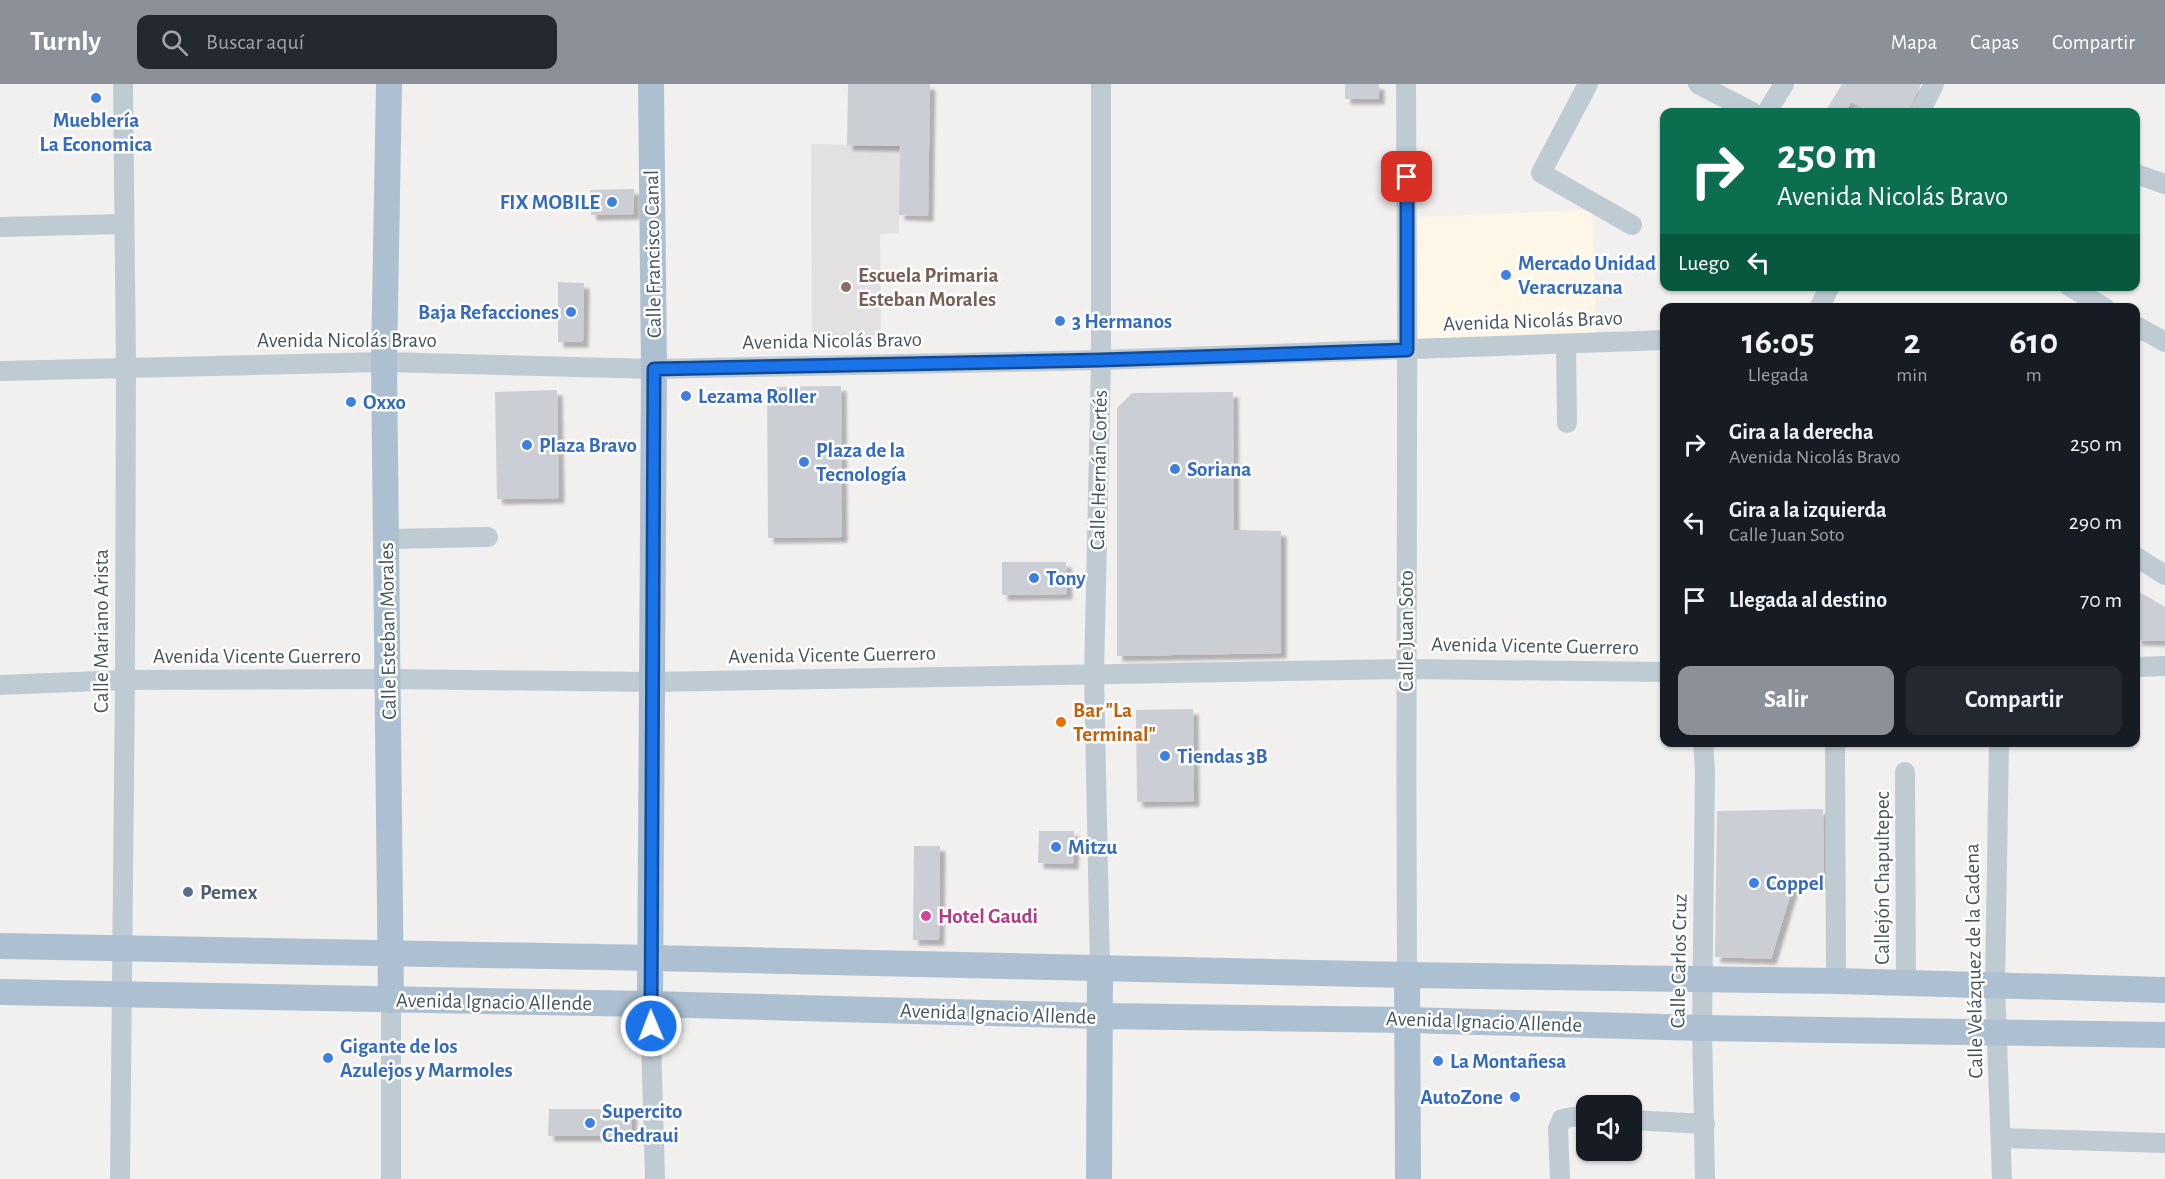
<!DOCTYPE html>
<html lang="es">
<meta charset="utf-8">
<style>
:root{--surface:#171b24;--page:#242831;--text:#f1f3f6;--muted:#9ea1a6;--accent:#8c9099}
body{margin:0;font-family:"Alegreya Sans",sans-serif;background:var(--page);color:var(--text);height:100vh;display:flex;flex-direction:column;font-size:22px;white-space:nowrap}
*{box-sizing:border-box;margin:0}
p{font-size:20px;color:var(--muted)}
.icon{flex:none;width:33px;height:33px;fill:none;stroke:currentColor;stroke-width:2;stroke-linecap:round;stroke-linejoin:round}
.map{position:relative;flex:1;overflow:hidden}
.panel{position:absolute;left:1660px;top:219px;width:480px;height:444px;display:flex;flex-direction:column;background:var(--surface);border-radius:12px;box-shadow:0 2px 4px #0004}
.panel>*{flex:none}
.top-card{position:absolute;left:1660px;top:24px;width:480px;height:183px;border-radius:12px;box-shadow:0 2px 4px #0004;background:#0b6e4f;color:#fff;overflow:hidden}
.fabs{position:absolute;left:1576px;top:1011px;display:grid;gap:12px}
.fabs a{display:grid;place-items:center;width:66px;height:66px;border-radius:12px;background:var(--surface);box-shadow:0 2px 4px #0004;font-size:30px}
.pin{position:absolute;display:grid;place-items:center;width:51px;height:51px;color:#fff;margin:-26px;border-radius:12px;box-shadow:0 3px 9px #0006}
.me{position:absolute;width:66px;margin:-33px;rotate:359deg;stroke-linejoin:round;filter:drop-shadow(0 0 4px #0008)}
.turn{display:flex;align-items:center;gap:21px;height:126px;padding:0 18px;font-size:27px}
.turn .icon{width:78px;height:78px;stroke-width:2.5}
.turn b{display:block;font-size:42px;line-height:51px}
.then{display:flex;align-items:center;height:57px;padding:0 18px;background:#0003;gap:12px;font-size:22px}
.eta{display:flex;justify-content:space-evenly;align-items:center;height:102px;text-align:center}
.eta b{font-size:36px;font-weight:600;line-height:42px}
.cta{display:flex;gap:12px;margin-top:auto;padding:12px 18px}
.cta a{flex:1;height:69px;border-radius:12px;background:var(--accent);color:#fff;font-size:24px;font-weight:600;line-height:69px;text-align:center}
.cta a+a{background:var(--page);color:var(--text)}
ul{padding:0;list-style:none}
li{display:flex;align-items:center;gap:18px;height:78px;padding:0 18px}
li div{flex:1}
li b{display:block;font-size:22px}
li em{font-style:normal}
header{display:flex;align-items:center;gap:36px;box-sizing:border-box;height:84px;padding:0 30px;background:var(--accent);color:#fff}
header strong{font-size:28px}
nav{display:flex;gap:33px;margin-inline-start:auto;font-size:21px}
.search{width:420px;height:54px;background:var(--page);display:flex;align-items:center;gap:15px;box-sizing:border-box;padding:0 21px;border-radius:12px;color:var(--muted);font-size:22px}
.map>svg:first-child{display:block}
.commercial{fill:#fef6e7}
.education{fill:#e3e0e1}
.building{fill:#cbced5;filter:url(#shadow)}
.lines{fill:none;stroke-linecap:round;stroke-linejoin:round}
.minor{stroke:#becbd3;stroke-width:20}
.major{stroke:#acc0d1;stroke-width:26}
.route-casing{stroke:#114b97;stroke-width:15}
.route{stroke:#1a73e8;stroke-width:10}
.shop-dot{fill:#3f7fe0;stroke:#fff;stroke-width:2}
.education-dot{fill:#8d6e63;stroke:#fff;stroke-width:2}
.food-dot{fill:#e8710a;stroke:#fff;stroke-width:2}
.service-dot{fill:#5c6f8a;stroke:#fff;stroke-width:2}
.hotel-dot{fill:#d1479c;stroke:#fff;stroke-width:2}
.labels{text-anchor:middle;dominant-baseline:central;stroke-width:5;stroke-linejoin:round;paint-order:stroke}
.shop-label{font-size:21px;font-weight:bold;fill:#366cbe;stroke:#fff;text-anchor:start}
.street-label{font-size:21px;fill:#45545f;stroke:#fff}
.education-label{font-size:21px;font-weight:bold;fill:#785e54;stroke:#fff;text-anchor:start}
.food-label{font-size:21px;font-weight:bold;fill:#c56008;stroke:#fff;text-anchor:start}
.service-label{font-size:21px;font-weight:bold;fill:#4e5e75;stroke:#fff;text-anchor:start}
.hotel-label{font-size:21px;font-weight:bold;fill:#b23c85;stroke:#fff;text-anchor:start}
</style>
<header>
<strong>Turnly</strong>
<div class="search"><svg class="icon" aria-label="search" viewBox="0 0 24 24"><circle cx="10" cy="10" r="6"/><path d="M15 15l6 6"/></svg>Buscar aquí</div>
<nav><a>Mapa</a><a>Capas</a><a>Compartir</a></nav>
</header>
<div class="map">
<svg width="2165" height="1095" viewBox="0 0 2165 1095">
<defs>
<filter id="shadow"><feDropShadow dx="5.5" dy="5.5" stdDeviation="1.5" flood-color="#0004"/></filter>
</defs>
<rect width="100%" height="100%" fill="#f2efef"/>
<path class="commercial" d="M1592,126L1596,248L1418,259V133Z"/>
<path class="education" d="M811,60L900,62L899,149L880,150L881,257L812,258Z"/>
<g class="building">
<path d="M848,0H930L928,132L899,131L900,62L847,61Z"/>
<rect x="1345" y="0" width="34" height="15"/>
<path d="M1842,0H1921L1908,28H1871L1851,18L1845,28H1825Z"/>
<path d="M634,105V130L591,131L590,106Z"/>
<path d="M558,198L584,199L583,258H558Z"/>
<path d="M841,302L842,453L768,454L767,303Z"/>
<path d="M557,306L559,414L497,415L495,308Z"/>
<path d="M1233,308L1234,446L1281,447V569L1117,572V324L1132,309Z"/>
<path d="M1002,478H1066L1067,510L1002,511Z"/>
<path d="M2136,506L2165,523V557L2136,556Z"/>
<path d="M1193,625L1194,717L1137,718L1136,626Z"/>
<path d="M1823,725L1824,800L1794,799L1771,875L1715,873L1717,727Z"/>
<path d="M1039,747H1074L1073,780L1038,779Z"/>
<path d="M914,762H940L939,856H913Z"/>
<path d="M549,1025H632L631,1052H548Z"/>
</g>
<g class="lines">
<g class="minor">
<path d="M1406,0C1409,297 1405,594 1407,891"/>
<path d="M1588,0L1541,89L1632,141"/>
<path d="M1698,0L1752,28"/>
<path d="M1767,28L1784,0"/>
<path d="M1920,28L1934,0"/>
<path d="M2136,90L2165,100"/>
<path d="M0,143L123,140"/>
<path d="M2069,202L2105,224"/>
<path d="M1819,224L1830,202"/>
<path d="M2136,242L2165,258"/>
<path d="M1566,260L1567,339"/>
<path d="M0,287L384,278L654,285L1101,276L1665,256"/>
<path d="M387,455L488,453"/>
<path d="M2136,473L2165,491"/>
<path d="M2136,583L2165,582"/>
<path d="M0,601L125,596L389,595L651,598L1405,585L1665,588"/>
<path d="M1703,658L1705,686L1702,944L1705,1095"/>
<path d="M1835,658L1836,897"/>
<path d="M1999,658L1995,902L2002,1095"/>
<path d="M1905,688L1906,899"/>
<path d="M1100,884L1094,591L1101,276V0"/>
<path d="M650,920L655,1095"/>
<path d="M1632,1036L1705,1040"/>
<path d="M2002,1054L2165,1059"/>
<path d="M120,1095L125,596L126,283L123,0"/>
<path d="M391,1095V916"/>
<path d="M1560,1095L1558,1044L1562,1035L1572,1033H1587"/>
</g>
<g class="major">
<path d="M389,0L384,278L391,916"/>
<path d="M0,862L652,874L1407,891L1836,897L2165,906"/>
<path d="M1407,891L1408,1095"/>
<path d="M0,908L650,920L1100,932L1407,936L1702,944L2165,951"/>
<path d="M650,920L654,285L651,0"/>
<path d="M1099,1095L1100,884"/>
</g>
</g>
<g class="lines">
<g class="route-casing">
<path id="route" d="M651,942L654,285L1101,276L1407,266V93"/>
</g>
<use href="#route" class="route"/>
</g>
<g class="shop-dot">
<circle cx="96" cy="14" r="6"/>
<circle cx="612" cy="118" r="6"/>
<circle cx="1506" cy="191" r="6"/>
<circle cx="571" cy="228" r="6"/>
<circle cx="1060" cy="237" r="6"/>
<circle cx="686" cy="312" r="6"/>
<circle cx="351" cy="318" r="6"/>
<circle cx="527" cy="361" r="6"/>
<circle cx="804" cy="378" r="6"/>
<circle cx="1175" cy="385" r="6"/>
<circle cx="1034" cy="494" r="6"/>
<circle cx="1165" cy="672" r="6"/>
<circle cx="1056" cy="763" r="6"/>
<circle cx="1754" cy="799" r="6"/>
<circle cx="328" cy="974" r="6"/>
<circle cx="1438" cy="977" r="6"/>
<circle cx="1515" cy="1013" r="6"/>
<circle cx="590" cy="1039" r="6"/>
</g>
<circle class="education-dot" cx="846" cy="203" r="6"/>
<circle class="food-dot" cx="1061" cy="638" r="6"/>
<circle class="service-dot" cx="188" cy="808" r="6"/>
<circle class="hotel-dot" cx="926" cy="832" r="6"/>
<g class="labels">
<g class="shop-label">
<text x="96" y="36" text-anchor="middle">Mueblería<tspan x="96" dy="24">La Economica</tspan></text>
<text x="600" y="118" text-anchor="end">FIX MOBILE</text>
<text x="1518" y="179">Mercado Unidad<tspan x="1518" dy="24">Veracruzana</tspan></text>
<text x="559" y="228" text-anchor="end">Baja Refacciones</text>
<text x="1072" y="237">3 Hermanos</text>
<text x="698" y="312">Lezama Roller</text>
<text x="363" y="318">Oxxo</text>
<text x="539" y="361">Plaza Bravo</text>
<text x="816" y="366">Plaza de la<tspan x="816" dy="24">Tecnología</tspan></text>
<text x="1187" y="385">Soriana</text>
<text x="1046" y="494">Tony</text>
<text x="1177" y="672">Tiendas 3B</text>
<text x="1068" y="763">Mitzu</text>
<text x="1766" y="799">Coppel</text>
<text x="340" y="962">Gigante de los<tspan x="340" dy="24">Azulejos y Marmoles</tspan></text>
<text x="1450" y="977">La Montañesa</text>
<text x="1503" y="1013" text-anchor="end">AutoZone</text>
<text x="602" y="1027">Supercito<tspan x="602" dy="24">Chedraui</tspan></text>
</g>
<g class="street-label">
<text transform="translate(653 170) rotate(-91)">Calle Francisco Canal</text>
<text transform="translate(1533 237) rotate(-2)">Avenida Nicolás Bravo</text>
<text x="347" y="256">Avenida Nicolás Bravo</text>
<text transform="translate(832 257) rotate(-1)">Avenida Nicolás Bravo</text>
<text transform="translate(1099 386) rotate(-89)">Calle Hernán Cortés</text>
<text transform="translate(101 547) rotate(-90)">Calle Mariano Arista</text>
<text transform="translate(388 547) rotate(-91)">Calle Esteban Morales</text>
<text transform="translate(1406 547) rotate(-90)">Calle Juan Soto</text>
<text transform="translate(1535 562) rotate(1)">Avenida Vicente Guerrero</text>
<text transform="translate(832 571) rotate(-1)">Avenida Vicente Guerrero</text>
<text x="257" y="572">Avenida Vicente Guerrero</text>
<text transform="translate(1882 794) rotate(-90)">Callejón Chapultepec</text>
<text transform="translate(1679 877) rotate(-89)">Calle Carlos Cruz</text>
<text transform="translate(1974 877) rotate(-91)">Calle Velázquez de la Cadena</text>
<text transform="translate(494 918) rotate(1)">Avenida Ignacio Allende</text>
<text transform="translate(998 930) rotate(2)">Avenida Ignacio Allende</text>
<text transform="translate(1484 938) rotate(2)">Avenida Ignacio Allende</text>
</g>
<g class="education-label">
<text x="858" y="191">Escuela Primaria<tspan x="858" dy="24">Esteban Morales</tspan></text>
</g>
<g class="food-label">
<text x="1073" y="626">Bar "La<tspan x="1073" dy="24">Terminal"</tspan></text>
</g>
<g class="service-label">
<text x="200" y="808">Pemex</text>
</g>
<g class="hotel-label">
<text x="938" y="832">Hotel Gaudi</text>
</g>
</g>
</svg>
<div class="fabs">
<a><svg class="icon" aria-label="sound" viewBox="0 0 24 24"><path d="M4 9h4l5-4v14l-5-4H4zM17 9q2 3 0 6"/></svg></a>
</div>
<div class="pin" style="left:1407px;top:93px;background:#d93025"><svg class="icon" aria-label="arrive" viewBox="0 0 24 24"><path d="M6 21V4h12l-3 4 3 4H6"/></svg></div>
<svg class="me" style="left:651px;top:942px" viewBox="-20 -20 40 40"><circle r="17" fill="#1a73e8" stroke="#fff" stroke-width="3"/><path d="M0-11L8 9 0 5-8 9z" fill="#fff"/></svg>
<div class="top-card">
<div class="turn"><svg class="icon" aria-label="right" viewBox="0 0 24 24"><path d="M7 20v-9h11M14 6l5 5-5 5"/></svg><div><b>250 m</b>Avenida Nicolás Bravo</div></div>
<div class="then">Luego<svg class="icon" aria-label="left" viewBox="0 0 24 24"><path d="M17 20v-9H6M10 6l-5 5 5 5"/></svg></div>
</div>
<section class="panel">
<div class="eta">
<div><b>16:05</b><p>Llegada</p></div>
<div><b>2</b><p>min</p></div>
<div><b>610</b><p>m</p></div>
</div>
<ul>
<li><svg class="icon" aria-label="right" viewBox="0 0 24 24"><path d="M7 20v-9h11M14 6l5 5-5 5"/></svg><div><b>Gira a la derecha</b><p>Avenida Nicolás Bravo</p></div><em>250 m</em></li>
<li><svg class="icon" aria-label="left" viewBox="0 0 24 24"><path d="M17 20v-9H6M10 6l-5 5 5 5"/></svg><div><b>Gira a la izquierda</b><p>Calle Juan Soto</p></div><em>290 m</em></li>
<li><svg class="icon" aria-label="arrive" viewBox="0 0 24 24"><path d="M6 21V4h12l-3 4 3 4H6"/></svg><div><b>Llegada al destino</b></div><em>70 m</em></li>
</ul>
<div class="cta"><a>Salir</a><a>Compartir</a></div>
</section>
</div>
